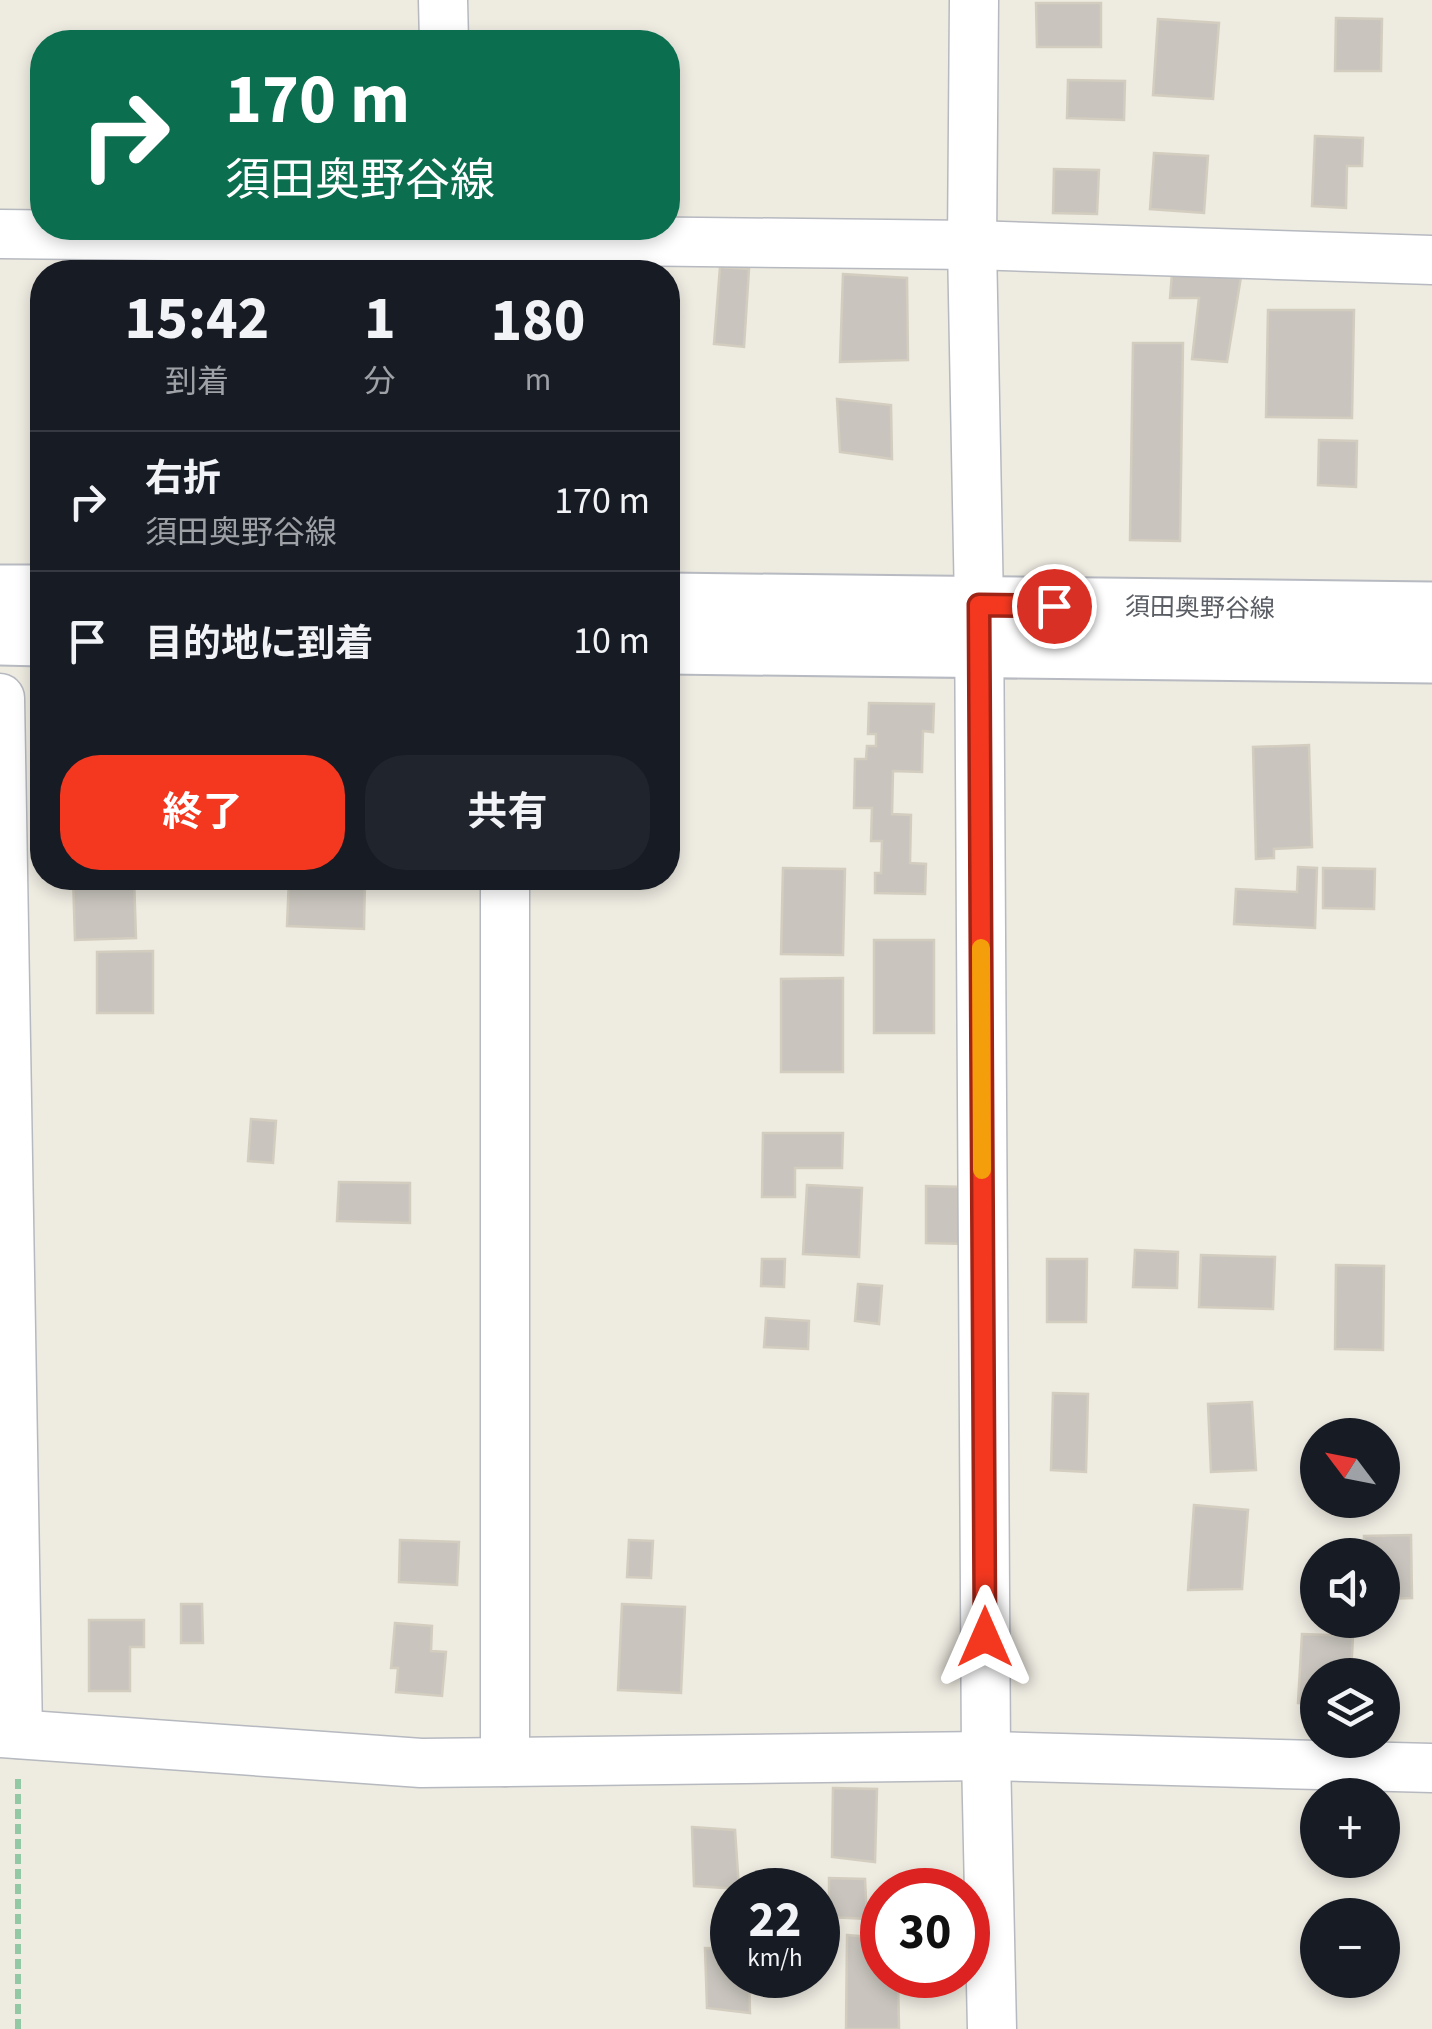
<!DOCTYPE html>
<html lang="ja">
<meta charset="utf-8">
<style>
:root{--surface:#171b24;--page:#20242c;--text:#f1f3f6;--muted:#9ea1a6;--line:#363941;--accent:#f43820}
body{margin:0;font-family:"Source Sans 3","Noto Sans JP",sans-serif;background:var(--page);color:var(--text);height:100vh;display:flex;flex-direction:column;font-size:38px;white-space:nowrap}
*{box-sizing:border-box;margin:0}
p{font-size:32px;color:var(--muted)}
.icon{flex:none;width:55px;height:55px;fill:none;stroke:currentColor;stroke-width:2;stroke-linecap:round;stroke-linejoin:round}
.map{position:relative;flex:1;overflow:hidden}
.panel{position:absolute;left:30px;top:260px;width:650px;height:630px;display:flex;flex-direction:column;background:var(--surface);border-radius:40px;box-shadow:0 5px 15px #0003}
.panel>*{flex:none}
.hud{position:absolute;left:30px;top:30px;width:650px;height:210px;border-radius:40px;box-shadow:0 5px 15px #0003;background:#0b6e4f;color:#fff;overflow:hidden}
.needle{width:65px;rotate:302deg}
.fabs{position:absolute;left:1300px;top:1418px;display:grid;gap:20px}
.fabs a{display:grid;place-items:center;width:100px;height:100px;border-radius:50%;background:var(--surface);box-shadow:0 5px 15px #0003;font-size:50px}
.speed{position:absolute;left:710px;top:1868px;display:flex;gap:20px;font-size:50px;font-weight:700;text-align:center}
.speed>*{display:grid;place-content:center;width:130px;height:130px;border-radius:50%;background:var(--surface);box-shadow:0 5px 15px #0003;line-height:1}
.speed small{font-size:25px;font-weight:400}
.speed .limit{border:15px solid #d22;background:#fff;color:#111}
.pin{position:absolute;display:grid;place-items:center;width:85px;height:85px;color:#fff;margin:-42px;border:5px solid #fff;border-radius:50%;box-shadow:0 2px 10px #0007}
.me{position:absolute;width:110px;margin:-55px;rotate:0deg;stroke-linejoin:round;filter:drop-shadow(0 0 8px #0008)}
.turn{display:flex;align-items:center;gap:35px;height:210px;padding:0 30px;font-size:45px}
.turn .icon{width:130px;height:130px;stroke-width:2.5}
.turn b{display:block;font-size:70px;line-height:85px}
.eta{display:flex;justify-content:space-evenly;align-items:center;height:170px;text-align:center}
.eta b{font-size:60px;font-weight:700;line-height:70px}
.action{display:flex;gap:20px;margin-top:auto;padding:20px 30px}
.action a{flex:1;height:115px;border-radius:40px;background:var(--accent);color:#fff;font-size:40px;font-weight:700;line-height:115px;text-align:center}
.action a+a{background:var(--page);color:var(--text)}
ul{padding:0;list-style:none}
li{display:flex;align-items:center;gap:30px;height:140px;padding:0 30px;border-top:2px solid var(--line)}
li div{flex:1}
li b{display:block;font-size:38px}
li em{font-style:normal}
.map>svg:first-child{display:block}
.building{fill:#c9c5be;stroke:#d3cdbf;stroke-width:2.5}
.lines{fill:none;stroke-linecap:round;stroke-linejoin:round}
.street-casing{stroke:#b6b9bf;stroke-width:51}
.secondary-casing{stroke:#b7bac1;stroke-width:59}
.path{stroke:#93c8a4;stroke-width:6;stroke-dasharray:10 5;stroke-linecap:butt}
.street{stroke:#fff;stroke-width:48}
.secondary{stroke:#fff;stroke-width:55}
.route-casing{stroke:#9f2415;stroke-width:25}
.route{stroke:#f43820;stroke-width:18}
.slow{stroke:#f59e0b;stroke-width:18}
.labels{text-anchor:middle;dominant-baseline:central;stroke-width:8;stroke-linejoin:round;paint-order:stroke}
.street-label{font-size:25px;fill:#595d63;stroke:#fff}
</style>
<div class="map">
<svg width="1432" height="2029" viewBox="0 0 1432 2029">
<rect width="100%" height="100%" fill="#eeebe1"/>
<g class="building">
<path d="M1036,3H1101V47H1037Z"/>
<path d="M1336,18L1382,19L1381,71H1335Z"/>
<path d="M1158,19L1219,23L1213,99L1153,95Z"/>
<path d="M1068,80L1125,81L1124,120L1067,118Z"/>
<path d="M1315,136L1363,138L1362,166H1347L1346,208L1312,206Z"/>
<path d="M1154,153L1208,156L1204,213L1150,209Z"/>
<path d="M1054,169L1099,170L1097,214L1053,213Z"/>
<path d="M720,267L749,269L744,347L714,344Z"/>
<path d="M1172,273L1241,277L1227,362L1192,359L1199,298H1170Z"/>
<path d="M843,274L907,278L908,360L840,362Z"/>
<path d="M1268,310H1354L1352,418L1266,417Z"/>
<path d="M1133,343H1183L1180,541L1130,540Z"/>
<path d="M837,399L891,405L892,459L840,452Z"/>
<path d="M1319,440L1357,441L1356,487L1318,485Z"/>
<path d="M869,703L934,704L933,732L923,731L922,772L893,771L892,814L911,815L910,863L926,864L925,894L875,893V873H881L882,841H871L872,808H854L855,759H866L867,746H876V734H868Z"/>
<path d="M1309,745L1312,847L1274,849V858L1256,859L1253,747Z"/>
<path d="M1298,867L1317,868L1315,928L1234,924L1236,889L1297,892Z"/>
<path d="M783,868L845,869L843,955L781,954Z"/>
<path d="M1323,868L1375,869L1374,909L1323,908Z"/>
<path d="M73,878H134L136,938L75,940Z"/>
<path d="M289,878H365L364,929L287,926Z"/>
<rect x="874" y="940" width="60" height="93"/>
<path d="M153,951V1013H97V952Z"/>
<path d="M843,978V1072H781V979Z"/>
<path d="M251,1119L276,1121L273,1163L248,1161Z"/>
<path d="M763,1133H843L842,1168H795V1197H762Z"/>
<path d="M339,1182L410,1183V1223L337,1221Z"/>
<path d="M807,1185L862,1188L859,1257L803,1254Z"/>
<path d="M926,1186L965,1187L964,1244L926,1243Z"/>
<path d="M1135,1250L1178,1252L1177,1288L1133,1287Z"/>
<path d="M1201,1255L1275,1257L1273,1309L1199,1307Z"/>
<path d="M762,1259H785L784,1287L761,1286Z"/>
<path d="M1047,1259H1087L1086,1322H1047Z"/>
<path d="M1336,1265L1384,1266L1383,1350L1335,1349Z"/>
<path d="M858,1284L882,1286L879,1324L855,1321Z"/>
<path d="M766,1318L809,1321L808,1349L764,1347Z"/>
<path d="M1053,1393L1088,1394L1086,1472L1051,1470Z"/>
<path d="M1252,1402L1256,1470L1211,1472L1208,1404Z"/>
<path d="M1194,1505L1248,1510L1242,1589L1188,1590Z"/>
<path d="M1411,1535L1412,1598L1382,1599V1555H1364V1536Z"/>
<path d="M400,1540L459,1542L457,1585L399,1582Z"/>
<path d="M629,1540L653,1541L651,1578L627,1577Z"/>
<path d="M181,1604H202L203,1643H181Z"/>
<path d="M622,1604L685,1607L681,1693L618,1690Z"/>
<path d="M89,1620H144V1647H130V1691H89Z"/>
<path d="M395,1623L432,1626L431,1651L446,1652L442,1696L396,1692L398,1668H391Z"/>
<path d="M1302,1634L1353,1636L1351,1675H1318V1704L1298,1703Z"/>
<path d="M833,1788L877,1789L875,1862L832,1857Z"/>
<path d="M692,1827L735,1830L739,1889L694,1886Z"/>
<path d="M829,1878L865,1879L867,1919L829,1917Z"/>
<path d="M847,1935L882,1938V1975H898L899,2029H846Z"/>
<path d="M705,1948L732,1949V1975H749L750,2013L707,2008Z"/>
</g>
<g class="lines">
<g class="street-casing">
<g id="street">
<path d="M443,0L444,42"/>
<path d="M974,0L972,245L979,605L986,1756L992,2029"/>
<path d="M0,234L972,245L1432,260"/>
<path d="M0,698L18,1734"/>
<path d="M505,878V1762"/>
<path d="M0,1733L421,1763L986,1756L1432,1768"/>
</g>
</g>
<g class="secondary-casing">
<g id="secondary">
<path d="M0,593H42"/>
<path d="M668,601L1432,610"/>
<path d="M0,637L42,638"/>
<path d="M668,646L1432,655"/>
</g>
</g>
<path class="path" d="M18,2029V1775"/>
<use href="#street" class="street"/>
<use href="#secondary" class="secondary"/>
</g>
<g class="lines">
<g class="route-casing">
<path id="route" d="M985,1637L979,605L1054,606"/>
</g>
<use href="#route" class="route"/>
<path class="slow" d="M981,948L982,1170"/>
</g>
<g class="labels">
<g class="street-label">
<text transform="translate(1200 608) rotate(1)">須田奥野谷線</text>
</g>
</g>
</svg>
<div class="fabs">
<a><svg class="needle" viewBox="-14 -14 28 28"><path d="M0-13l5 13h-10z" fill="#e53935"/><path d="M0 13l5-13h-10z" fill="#9ea1a6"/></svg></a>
<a><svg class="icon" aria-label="sound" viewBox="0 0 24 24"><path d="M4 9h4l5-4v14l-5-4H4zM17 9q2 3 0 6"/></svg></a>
<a><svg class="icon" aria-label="layers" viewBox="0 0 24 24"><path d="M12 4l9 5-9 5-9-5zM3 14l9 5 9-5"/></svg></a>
<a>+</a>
<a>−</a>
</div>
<div class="speed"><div>22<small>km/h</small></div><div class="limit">30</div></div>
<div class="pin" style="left:1054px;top:606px;background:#d93025"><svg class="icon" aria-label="arrive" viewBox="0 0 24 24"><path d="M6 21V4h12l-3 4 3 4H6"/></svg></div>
<svg class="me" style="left:985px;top:1637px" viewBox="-20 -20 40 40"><path d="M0-17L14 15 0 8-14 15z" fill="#f43820" stroke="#fff" stroke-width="4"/></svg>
<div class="hud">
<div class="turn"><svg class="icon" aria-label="right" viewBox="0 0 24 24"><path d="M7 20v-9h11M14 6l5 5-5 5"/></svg><div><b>170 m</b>須田奥野谷線</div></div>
</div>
<section class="panel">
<div class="eta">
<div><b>15:42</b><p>到着</p></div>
<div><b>1</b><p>分</p></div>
<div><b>180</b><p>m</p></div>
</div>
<ul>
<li><svg class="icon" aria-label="right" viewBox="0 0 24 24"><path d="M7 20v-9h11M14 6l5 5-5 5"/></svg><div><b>右折</b><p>須田奥野谷線</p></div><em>170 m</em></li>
<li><svg class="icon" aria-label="arrive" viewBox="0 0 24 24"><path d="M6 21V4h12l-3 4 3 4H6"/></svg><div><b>目的地に到着</b></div><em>10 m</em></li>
</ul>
<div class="action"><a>終了</a><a>共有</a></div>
</section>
</div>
